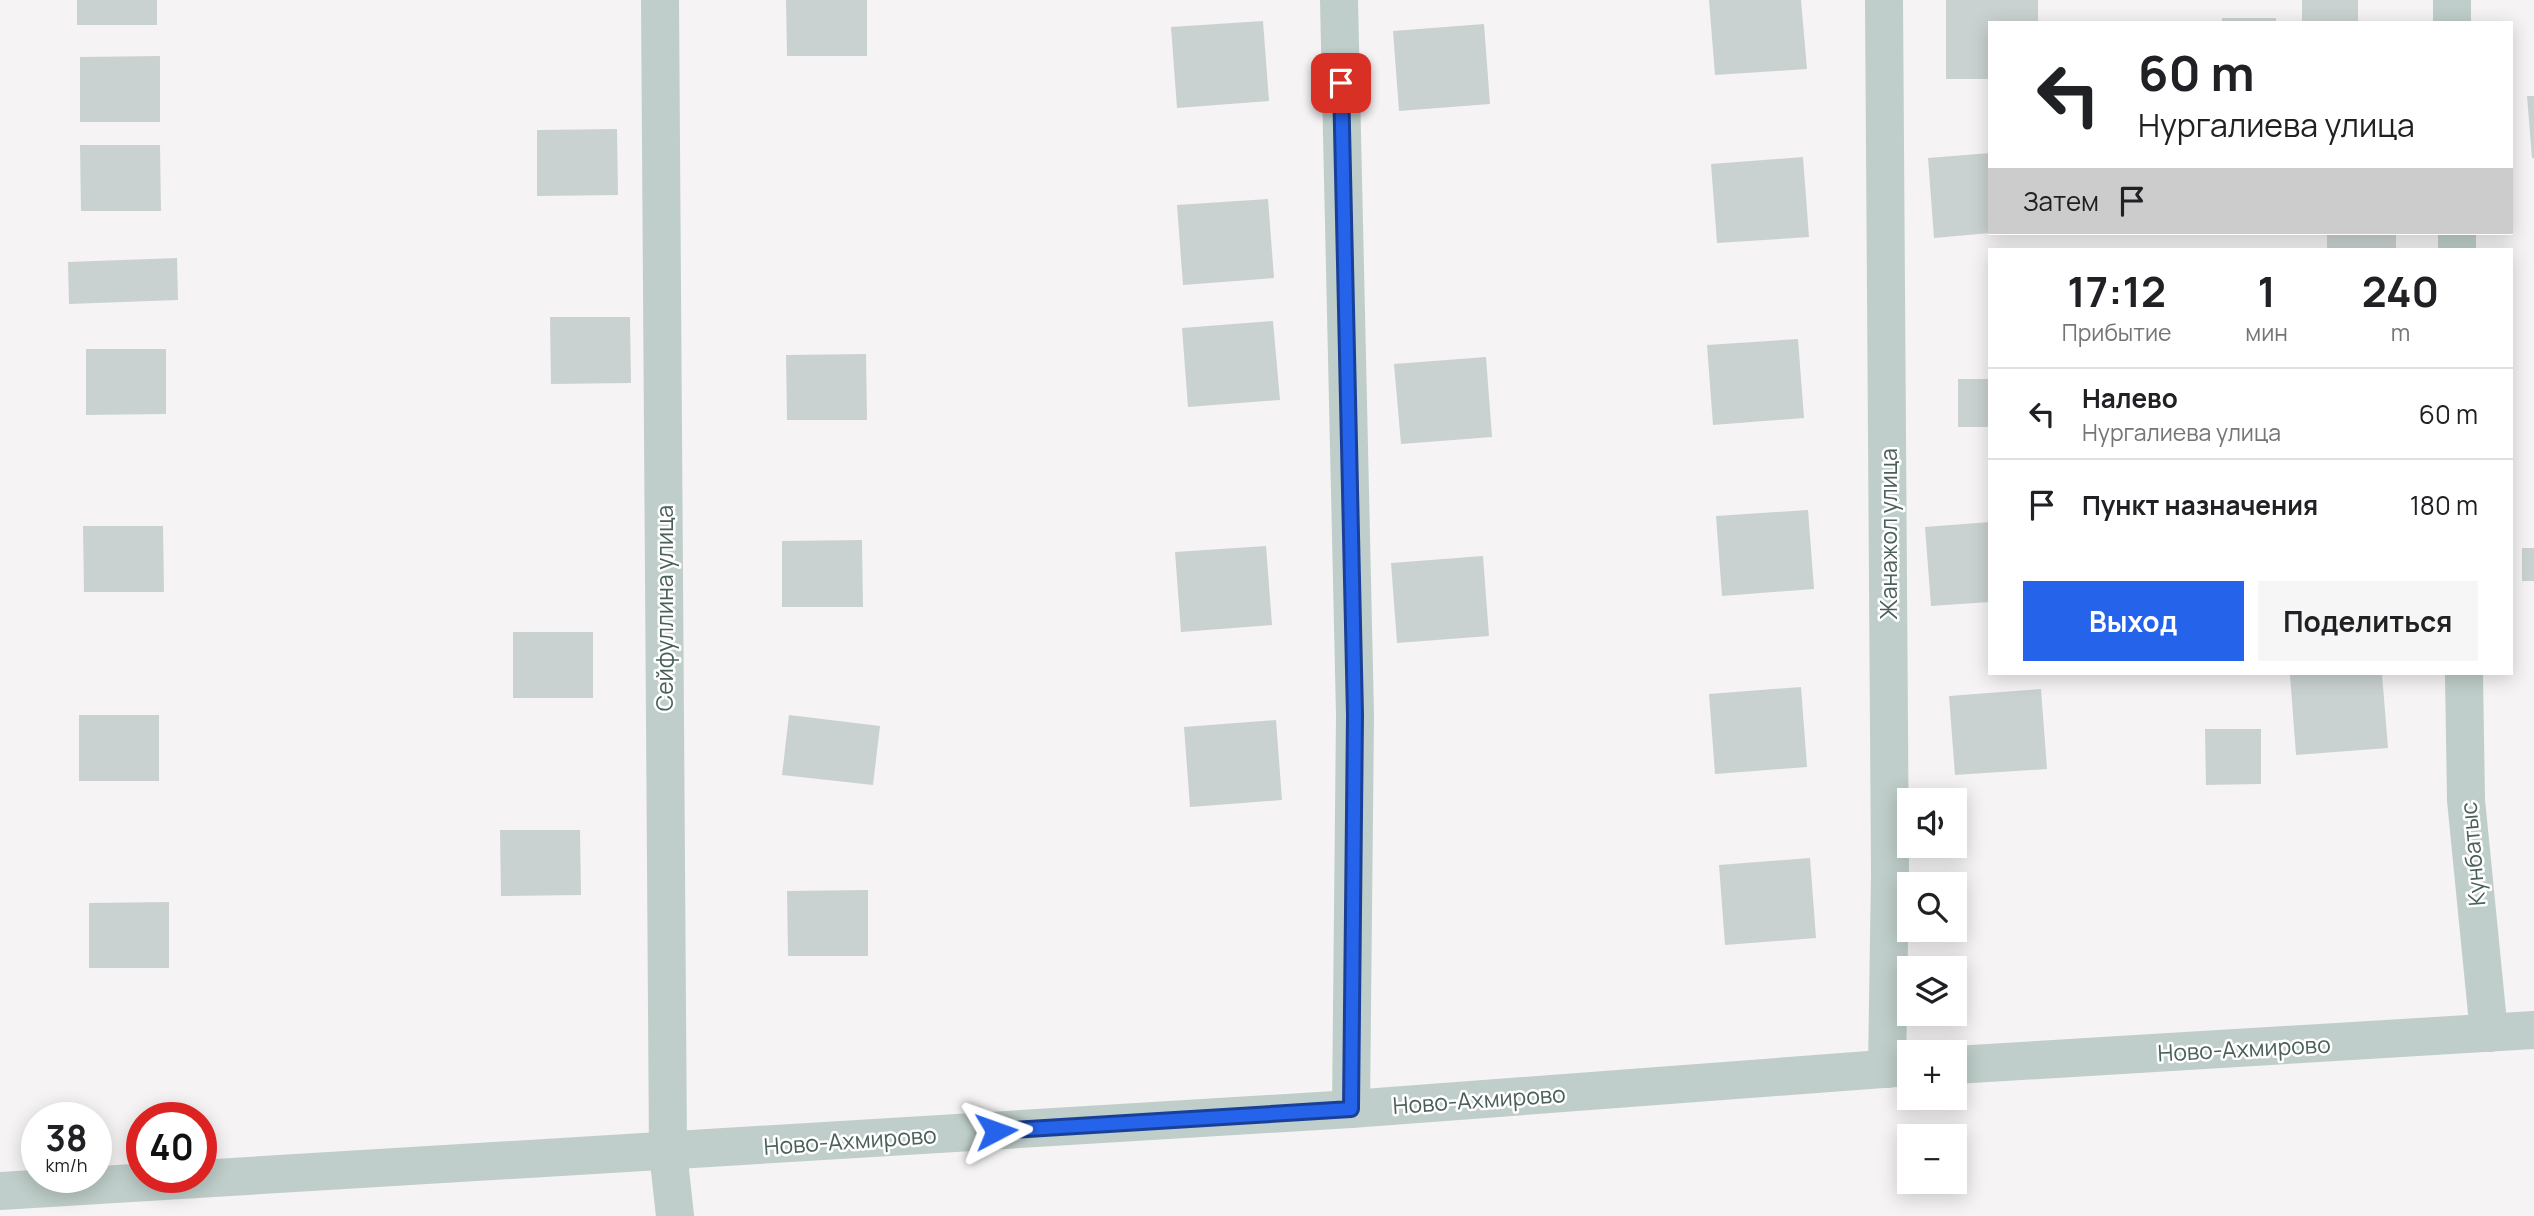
<!DOCTYPE html>
<html lang="ru">
<meta charset="utf-8">
<style>
:root{--surface:#fff;--page:#f6f6f6;--text:#202124;--muted:#757577;--line:#e0e0e0;--accent:#2563eb}
body{margin:0;font-family:Manrope,sans-serif;background:var(--page);color:var(--text);height:100vh;display:flex;flex-direction:column;font-size:26px;white-space:nowrap}
*{box-sizing:border-box;margin:0}
p{font-size:23px;color:var(--muted)}
.icon{flex:none;width:38px;height:38px;fill:none;stroke:currentColor;stroke-width:2;stroke-linecap:round;stroke-linejoin:round}
.map{position:relative;flex:1;overflow:hidden}
.drawer{position:absolute;left:1988px;top:248px;width:525px;height:427px;display:flex;flex-direction:column;background:var(--surface);border-radius:0px;box-shadow:0 4px 18px #0003}
.drawer>*{flex:none}
.guide{position:absolute;left:1988px;top:21px;width:525px;height:214px;border-radius:0px;box-shadow:0 4px 18px #0003;background:#fff;color:var(--text);overflow:hidden}
.controls{position:absolute;left:1897px;top:788px;display:grid;gap:14px}
.controls a{display:grid;place-items:center;width:70px;height:70px;border-radius:0px;background:var(--surface);box-shadow:0 4px 18px #0003;font-size:35px}
.speed{position:absolute;left:21px;top:1102px;display:flex;gap:14px;font-size:35px;font-weight:700;text-align:center}
.speed>*{display:grid;place-content:center;width:91px;height:91px;border-radius:50%;background:var(--surface);box-shadow:0 4px 18px #0003;line-height:1}
.speed small{font-size:18px;font-weight:400}
.speed .limit{border:10px solid #d22;background:#fff;color:#111}
.pin{position:absolute;display:grid;place-items:center;width:60px;height:60px;color:#fff;margin:-30px;border-radius:14px;box-shadow:0 4px 10px #0006}
.me{position:absolute;width:77px;margin:-38px;rotate:86deg;stroke-linejoin:round;filter:drop-shadow(0 0 5px #0008)}
.turn{display:flex;align-items:center;gap:24px;height:147px;padding:0 35px;font-size:32px}
.turn .icon{width:91px;height:91px;stroke-width:2.5}
.turn b{display:block;font-size:49px;line-height:60px}
.then{display:flex;align-items:center;height:66px;padding:0 35px;background:#0003;gap:14px;font-size:26px}
.eta{display:flex;justify-content:space-evenly;align-items:center;height:119px;text-align:center}
.eta b{font-size:42px;font-weight:700;line-height:49px}
.action{display:flex;gap:14px;margin-top:auto;padding:14px 35px}
.action a{flex:1;height:80px;border-radius:0px;background:var(--accent);color:#fff;font-size:28px;font-weight:700;line-height:80px;text-align:center}
.action a+a{background:var(--page);color:var(--text)}
ul{padding:0;list-style:none}
li{display:flex;align-items:center;gap:21px;height:91px;padding:0 35px;border-top:2px solid var(--line)}
li div{flex:1}
li b{display:block;font-size:26px}
li em{font-style:normal}
.map>svg:first-child{display:block}
.building{fill:#cad2d1}
.lines{fill:none;stroke-linecap:round;stroke-linejoin:round}
.minor{stroke:#bfceca;stroke-width:38}
.route-casing{stroke:#184099;stroke-width:18}
.route{stroke:#2563eb;stroke-width:12}
.labels{text-anchor:middle;dominant-baseline:central;stroke-width:5;stroke-linejoin:round;paint-order:stroke}
.street-label{font-size:23px;fill:#4b605a;stroke:#fff}
</style>
<div class="map">
<svg width="2534" height="1216" viewBox="0 0 2534 1216">
<rect width="100%" height="100%" fill="#f5f3f4"/>
<g class="building">
<rect x="77" y="0" width="80" height="25"/>
<path d="M786,0H867V56H787Z"/>
<path d="M1709,0H1801L1807,69L1715,75Z"/>
<path d="M1946,0H2038V23H1990V79H1946Z"/>
<rect x="2302" y="0" width="56" height="23"/>
<rect x="2222" y="18" width="54" height="5"/>
<path d="M1263,21L1269,101L1177,108L1171,27Z"/>
<path d="M1484,24L1490,104L1399,111L1393,31Z"/>
<path d="M160,56V122H80V57Z"/>
<path d="M2527,96H2534V158H2532Z"/>
<path d="M617,129L618,195L537,196V130Z"/>
<path d="M80,145H160L161,211H81Z"/>
<path d="M1990,153V233L1934,238L1928,158Z"/>
<path d="M1803,157L1809,237L1717,243L1711,164Z"/>
<path d="M1268,199L1274,278L1183,285L1177,205Z"/>
<rect x="2327" y="233" width="69" height="17"/>
<path d="M177,258L178,300L69,304L68,262Z"/>
<path d="M550,317H630L631,383L551,384Z"/>
<path d="M1273,321L1280,400L1188,407L1182,328Z"/>
<path d="M1798,339L1804,418L1713,425L1707,345Z"/>
<path d="M86,349H166V414L86,415Z"/>
<path d="M866,354L867,420H787L786,355Z"/>
<path d="M1486,357L1492,437L1401,444L1394,364Z"/>
<rect x="1958" y="379" width="32" height="48"/>
<path d="M1808,510L1814,589L1722,596L1716,516Z"/>
<path d="M1990,522V602L1931,606L1925,527Z"/>
<path d="M83,526H163L164,592H84Z"/>
<path d="M862,540L863,607H782V541Z"/>
<path d="M1266,546L1272,625L1181,632L1175,552Z"/>
<rect x="2522" y="548" width="12" height="33"/>
<path d="M1483,556L1489,636L1397,643L1391,563Z"/>
<rect x="513" y="632" width="80" height="66"/>
<path d="M2382,674L2388,748L2296,755L2290,675Z"/>
<path d="M1801,687L1807,767L1715,774L1709,694Z"/>
<path d="M2041,689L2047,769L1955,775L1949,696Z"/>
<rect x="79" y="715" width="80" height="66"/>
<path d="M789,715L880,726L873,785L782,775Z"/>
<path d="M1276,720L1282,800L1190,807L1184,727Z"/>
<path d="M2205,729H2261V784L2206,785Z"/>
<path d="M500,830H580L581,895L501,896Z"/>
<path d="M1810,858L1816,938L1725,945L1719,865Z"/>
<path d="M868,890V956H788L787,891Z"/>
<path d="M169,902V968H89V903Z"/>
</g>
<g class="lines">
<g class="minor">
<path d="M660,0L668,1152L675,1216"/>
<path d="M1339,0L1355,715L1351,1109"/>
<path d="M1884,0L1890,874L1887,1069"/>
<path d="M2452,0V23"/>
<path d="M2457,233V250"/>
<path d="M2464,674L2466,800L2489,1033"/>
<path d="M1955,1065L2534,1030"/>
<path d="M0,1191L1351,1109L1909,1067"/>
</g>
</g>
<g class="lines">
<g class="route-casing">
<path id="route" d="M996,1131L1351,1109L1355,715L1341,83"/>
</g>
<use href="#route" class="route"/>
</g>
<g class="labels">
<g class="street-label">
<text transform="translate(1888 534) rotate(-90)">Жанажол улица</text>
<text transform="translate(664 608) rotate(-90)">Сейфуллина улица</text>
<text transform="translate(2472 854) rotate(-95)">Кунбатыс</text>
<text transform="translate(2244 1048) rotate(-3)">Ново-Ахмирово</text>
<text transform="translate(1479 1099) rotate(-4)">Ново-Ахмирово</text>
<text transform="translate(850 1140) rotate(-4)">Ново-Ахмирово</text>
</g>
</g>
</svg>
<div class="controls">
<a><svg class="icon" aria-label="sound" viewBox="0 0 24 24"><path d="M4 9h4l5-4v14l-5-4H4zM17 9q2 3 0 6"/></svg></a>
<a><svg class="icon" aria-label="search" viewBox="0 0 24 24"><circle cx="10" cy="10" r="6"/><path d="M15 15l6 6"/></svg></a>
<a><svg class="icon" aria-label="layers" viewBox="0 0 24 24"><path d="M12 4l9 5-9 5-9-5zM3 14l9 5 9-5"/></svg></a>
<a>+</a>
<a>−</a>
</div>
<div class="speed"><div>38<small>km/h</small></div><div class="limit">40</div></div>
<div class="pin" style="left:1341px;top:83px;background:#d93025"><svg class="icon" aria-label="arrive" viewBox="0 0 24 24"><path d="M6 21V4h12l-3 4 3 4H6"/></svg></div>
<svg class="me" style="left:996px;top:1131px" viewBox="-20 -20 40 40"><path d="M0-17L14 15 0 8-14 15z" fill="#2563eb" stroke="#fff" stroke-width="4"/></svg>
<div class="guide">
<div class="turn"><svg class="icon" aria-label="left" viewBox="0 0 24 24"><path d="M17 20v-9H6M10 6l-5 5 5 5"/></svg><div><b>60 m</b>Нургалиева улица</div></div>
<div class="then">Затем<svg class="icon" aria-label="arrive" viewBox="0 0 24 24"><path d="M6 21V4h12l-3 4 3 4H6"/></svg></div>
</div>
<section class="drawer">
<div class="eta">
<div><b>17:12</b><p>Прибытие</p></div>
<div><b>1</b><p>мин</p></div>
<div><b>240</b><p>m</p></div>
</div>
<ul>
<li><svg class="icon" aria-label="left" viewBox="0 0 24 24"><path d="M17 20v-9H6M10 6l-5 5 5 5"/></svg><div><b>Налево</b><p>Нургалиева улица</p></div><em>60 m</em></li>
<li><svg class="icon" aria-label="arrive" viewBox="0 0 24 24"><path d="M6 21V4h12l-3 4 3 4H6"/></svg><div><b>Пункт назначения</b></div><em>180 m</em></li>
</ul>
<div class="action"><a>Выход</a><a>Поделиться</a></div>
</section>
</div>
